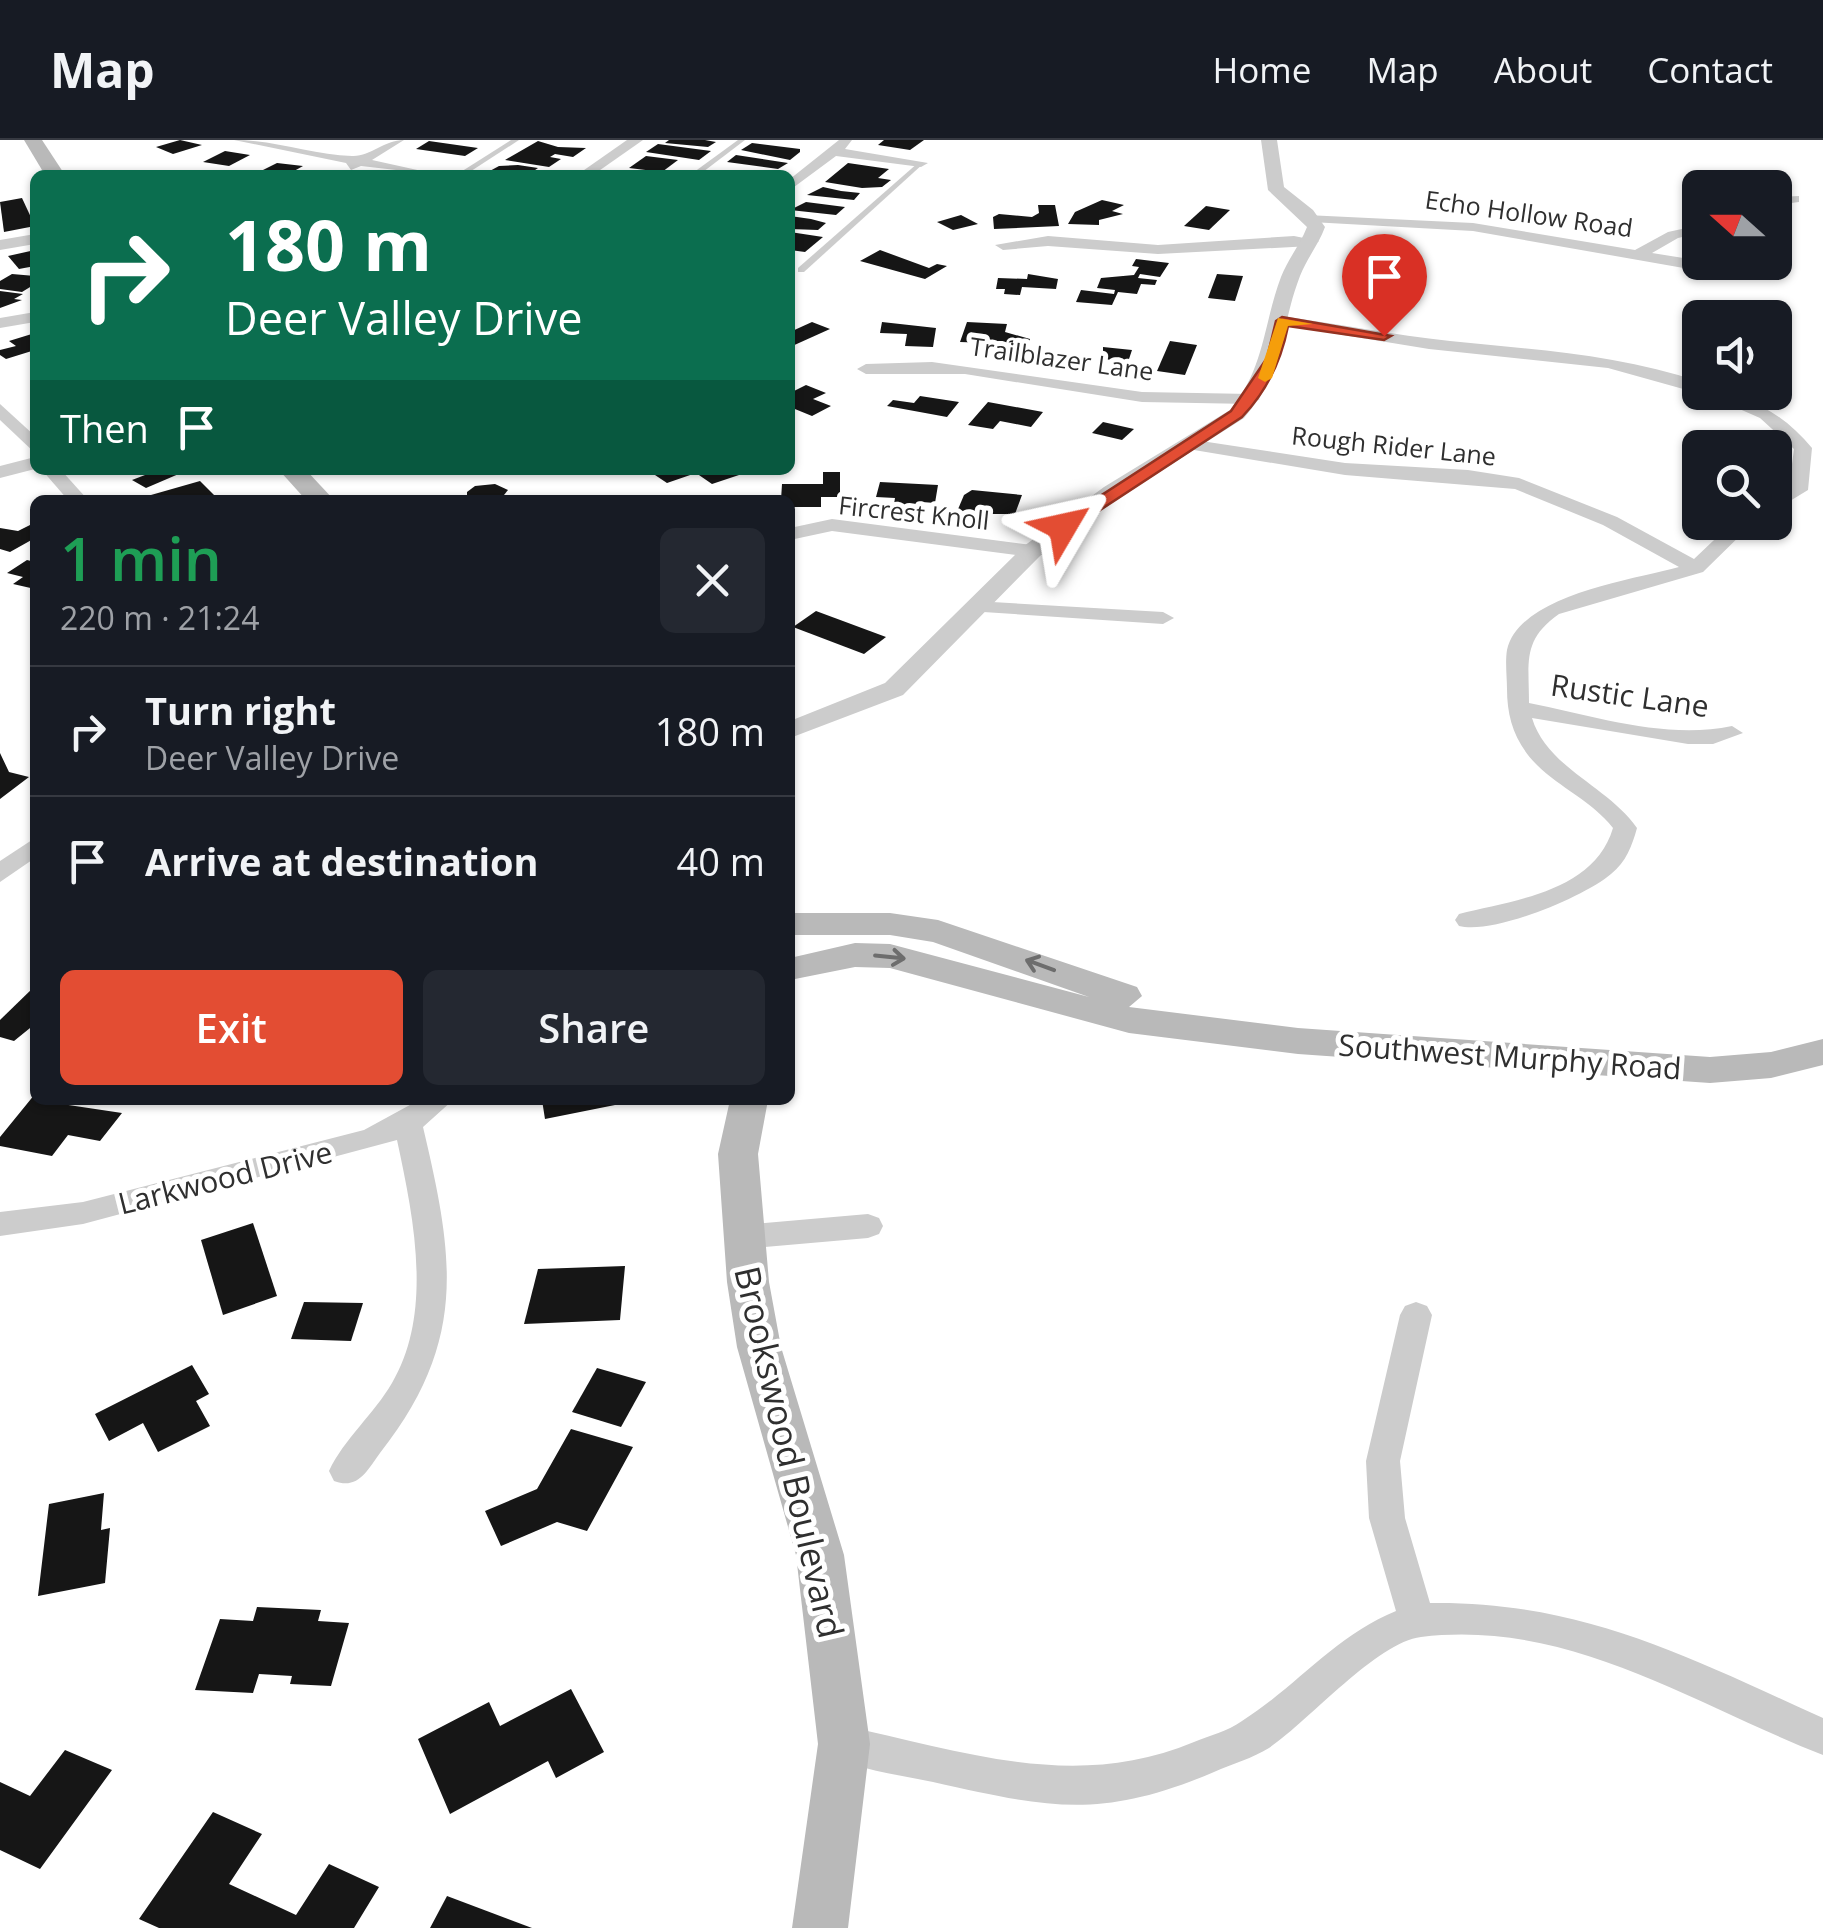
<!DOCTYPE html>
<meta charset="utf-8">
<style>
:root{--surface:#171b24;--page:#242831;--text:#f1f3f6;--muted:#9ea1a6;--line:#363941;--accent:#e34d33}
body{margin:0;font-family:"Open Sans",sans-serif;background:var(--page);color:var(--text);height:100vh;display:flex;flex-direction:column;font-size:38px;white-space:nowrap}
*{box-sizing:border-box;margin:0}
p{font-size:32px;color:var(--muted)}
.icon{flex:none;width:55px;height:55px;fill:none;stroke:currentColor;stroke-width:2;stroke-linecap:round;stroke-linejoin:round}
.map{position:relative;flex:1;overflow:hidden}
.panel{position:absolute;left:30px;top:355px;width:765px;height:610px;display:flex;flex-direction:column;background:var(--surface);border-radius:15px;box-shadow:0 2px 8px #0004}
.panel>*{flex:none}
.top-card{position:absolute;left:30px;top:30px;width:765px;height:305px;border-radius:15px;box-shadow:0 2px 8px #0004;background:#0b6e4f;color:#fff;overflow:hidden}
.needle{width:65px;rotate:291deg}
.fabs{position:absolute;left:1682px;top:30px;display:grid;gap:20px}
.fabs a{display:grid;place-items:center;width:110px;height:110px;border-radius:15px;background:var(--surface);box-shadow:0 2px 8px #0004;font-size:50px}
.pin{position:absolute;display:grid;place-items:center;width:85px;height:85px;color:#fff;margin:-102px -42px;border-radius:50% 50% 50% 0;rotate:-45deg;box-shadow:0 0 10px #0007}
.pin .icon{rotate:45deg}
.me{position:absolute;width:110px;margin:-55px;rotate:54deg;stroke-linejoin:round;filter:drop-shadow(0 0 8px #0008)}
.turn{display:flex;align-items:center;gap:35px;height:210px;padding:0 30px;font-size:45px}
.turn .icon{width:130px;height:130px;stroke-width:2.5}
.turn b{display:block;font-size:70px;line-height:85px}
.then{display:flex;align-items:center;height:95px;padding:0 30px;background:#0003;gap:20px;font-size:38px}
.round{display:grid;place-items:center;flex:none;width:105px;height:105px;border-radius:15px;background:var(--page)}
.summary{display:flex;align-items:center;justify-content:space-between;height:170px;padding:0 30px}
h1{font-size:60px;font-weight:600;line-height:75px;color:#1e9e55}
.button{display:flex;gap:20px;margin-top:auto;padding:20px 30px}
.button a{flex:1;height:115px;border-radius:15px;background:var(--accent);color:#fff;font-size:40px;font-weight:600;line-height:115px;text-align:center}
.button a+a{background:var(--page);color:var(--text)}
ul{padding:0;list-style:none}
li{display:flex;align-items:center;gap:30px;height:130px;padding:0 30px;border-top:2px solid var(--line)}
li div{flex:1}
li b{display:block;font-size:38px}
li em{font-style:normal}
header{display:flex;align-items:center;gap:60px;box-sizing:border-box;height:140px;padding:0 50px;background:var(--surface);border-bottom:2px solid var(--line)}
header strong{font-size:48px}
nav{display:flex;gap:55px;margin-inline-start:auto;font-size:35px}
.map>svg:first-child{display:block}
.building{fill:#161616}
.lines{fill:none;stroke-linecap:round;stroke-linejoin:round}
.service{fill:#ccc;fill-rule:evenodd}
.minor{fill:#ccc;fill-rule:evenodd}
.tertiary{fill:#ccc;fill-rule:evenodd}
.secondary{fill:#b9b9b9;fill-rule:evenodd}
.oneway{stroke:#6d6d6d}
.route{fill:#e34d33;stroke:#943221;stroke-width:2.5}
.slow{fill:#f59e0b}
.labels{text-anchor:middle;dominant-baseline:central;stroke-width:10;stroke-linejoin:round;paint-order:stroke}
.far-street-label{font-size:25px;fill:#2f2f2f;stroke:#fff}
.street-label{font-size:30px;fill:#2f2f2f;stroke:#fff}
.near-street-label{font-size:35px;fill:#2f2f2f;stroke:#fff}
</style>
<header>
<strong>Map</strong>
<nav><a>Home</a><a>Map</a><a>About</a><a>Contact</a></nav>
</header>
<div class="map">
<svg width="1823" height="1788" viewBox="0 0 1823 1788">
<rect width="100%" height="100%" fill="#fff"/>
<g class="building">
<path d="M180,0L202,5L173,14L156,7Z"/>
<path d="M669,0H705L716,2L708,7L665,3Z"/>
<path d="M884,0H924L910,10L878,5Z"/>
<path d="M429,1L478,8L465,16L416,9Z"/>
<path d="M538,1L558,7L586,8L573,17L555,14L550,17L561,19L549,27L505,20Z"/>
<path d="M752,3L800,9V12L790,20L741,10Z"/>
<path d="M658,4L711,11L699,20L646,12Z"/>
<path d="M225,11L250,15L229,26L203,22Z"/>
<path d="M736,15L788,23L778,29L727,22Z"/>
<path d="M646,16L678,20L662,32L629,28Z"/>
<path d="M277,23L303,26L287,35L257,33Z"/>
<path d="M848,23L889,29L878,38L891,40L882,47L862,48L825,42Z"/>
<path d="M518,25L538,28L528,35L488,32L499,26Z"/>
<path d="M823,47L841,51L860,53L854,60L807,55Z"/>
<path d="M22,58L35,86L4,92L0,62Z"/>
<path d="M1102,60L1124,65L1112,71L1123,74L1099,80V85L1068,84L1075,72Z"/>
<path d="M806,62L845,67L836,75L790,70Z"/>
<path d="M1038,65H1055L1059,86L994,89L993,77L999,74L1032,77L1039,73Z"/>
<path d="M1206,66L1230,70L1209,90L1184,86Z"/>
<path d="M961,75L978,84L953,90L937,82Z"/>
<path d="M790,76L811,79L826,83L818,90L790,89Z"/>
<path d="M790,92L823,97L805,112L790,110Z"/>
<path d="M35,110V126L19,129L8,116Z"/>
<path d="M880,110L929,128L937,124L947,126L925,139L860,121Z"/>
<path d="M1136,119L1169,123L1160,137L1140,134L1138,138L1157,140L1155,145L1141,144L1137,154L1118,152L1112,165L1076,162L1081,150L1114,154L1115,150L1097,148L1101,138L1134,135L1139,127L1132,126Z"/>
<path d="M12,134L35,136V144L22,152L0,149V141Z"/>
<path d="M1028,134L1058,139L1056,149L1022,147L1020,155L1004,154L1005,149H996L998,138L1027,139Z"/>
<path d="M1217,134L1243,136L1235,161L1208,158Z"/>
<path d="M0,151L23,154L14,159L22,160L0,168Z"/>
<path d="M812,182L830,189L790,207V192Z"/>
<path d="M882,182L936,188L933,207L905,206L907,194L880,193Z"/>
<path d="M967,182L1007,184L1005,192L1030,199L1027,209L986,208L988,203L960,202Z"/>
<path d="M35,193V210L6,219L0,215V210L16,206L9,201Z"/>
<path d="M1170,201L1197,205L1185,235L1157,231Z"/>
<path d="M1103,207L1132,210L1127,225L1136,226L1135,230L1110,224L1112,220L1103,219Z"/>
<path d="M806,245L826,253L813,259L831,266L812,276L790,267V253Z"/>
<path d="M920,256L959,262L947,277L887,266L893,260L914,263Z"/>
<path d="M988,262L1043,272L1031,287L1000,281L993,289L968,285Z"/>
<path d="M1103,282L1134,289L1122,300L1092,293Z"/>
<path d="M158,330H188L146,348L132,340Z"/>
<path d="M661,330H751V331L712,344L696,333L667,343L652,333Z"/>
<path d="M823,332H840V357H821V367H790V360H781L782,344H823Z"/>
<path d="M200,341L215,356L156,360L151,355Z"/>
<path d="M880,342L938,345L935,363L922,362L921,371L893,370L895,358L876,357Z"/>
<path d="M495,344L508,350L500,360L467,358V352L475,346Z"/>
<path d="M972,350L1022,355L1015,374H956L964,355Z"/>
<path d="M30,385L35,386V398L10,412L0,409V388L18,391Z"/>
<path d="M27,420L35,422V449L13,444L23,437L7,433Z"/>
<path d="M816,471L886,497L864,514L793,487Z"/>
<path d="M0,613L9,632L29,637L0,659Z"/>
<path d="M35,846V884L14,901L0,897V880Z"/>
<path d="M35,954V960L122,973L100,1001L68,995L52,1016L0,1006V997Z"/>
<path d="M542,960H614L615,965L545,979Z"/>
<path d="M253,1083L277,1156L223,1175L201,1100Z"/>
<path d="M625,1126L620,1180L524,1184L538,1129Z"/>
<path d="M304,1162L363,1163L351,1201L291,1199Z"/>
<path d="M192,1225L209,1254L196,1261L210,1286L158,1312L143,1283L109,1301L95,1274Z"/>
<path d="M597,1228L646,1242L621,1287L572,1272Z"/>
<path d="M571,1289L633,1307L587,1391L557,1382L501,1406L485,1371L537,1349Z"/>
<path d="M104,1353L101,1390L110,1388L105,1443L38,1456L49,1364Z"/>
<path d="M257,1467L321,1470L318,1481L349,1483L331,1546L290,1544L292,1536L259,1534L253,1553L195,1550L220,1479L253,1481Z"/>
<path d="M571,1549L604,1612L556,1638L548,1621L450,1674L418,1599L489,1562L500,1586Z"/>
<path d="M65,1610L112,1630L40,1729L0,1710V1642L30,1656Z"/>
<path d="M213,1672L262,1694L229,1744L296,1775L329,1724L379,1747L354,1788H159L139,1779Z"/>
<path d="M447,1756L532,1788H430Z"/>
</g>
<g class="lines">
<g class="service">
<path d="M511,0H519L465,35H456Z"/>
<path d="M738,0H745L699,35H690Z"/>
<path d="M919,22L924,23L804,132H798V128Z"/>
</g>
<g class="minor">
<path d="M234,0C275,0 313,15 352,16C370,17 384,0 404,0L372,20L440,35L361,26L351,30L346,23Z"/>
<path d="M627,0H643L593,35H577Z"/>
<path d="M839,0H852L845,9L928,23L921,27L836,16L790,50V39Z"/>
<path d="M1799,56V62L1775,65V57Z"/>
<path d="M1306,75L1473,83L1635,110L1668,92L1700,85V93L1678,98L1652,113L1746,128L1738,133H1712L1473,91L1311,82L1304,78Z"/>
<path d="M35,94V104L0,110V100Z"/>
<path d="M1048,96L1158,105L1294,96L1319,101L1311,106L1158,114L1048,106L1003,110L995,105Z"/>
<path d="M35,172V182L0,188V178Z"/>
<path d="M1282,176C1338,184 1394,195 1450,201C1535,210 1618,214 1700,242V252C1746,252 1783,273 1812,308L1808,350L1775,370V356L1789,347L1794,309L1760,278L1703,253L1694,252L1608,228L1429,209L1276,184L1274,181Z"/>
<path d="M932,222L1142,252L1251,254L1260,259L1251,264L1142,262L965,234H866L857,229L866,224Z"/>
<path d="M0,264L35,296V313L0,280Z"/>
<path d="M1188,299L1345,323L1468,330L1519,338L1617,377L1694,419L1733,382H1754L1703,432L1559,474C1522,500 1529,522 1529,563C1594,576 1666,600 1732,586L1743,593L1713,604H1688L1532,578C1547,628 1608,646 1637,688C1632,706 1626,722 1611,734C1584,757 1493,795 1459,786L1455,780L1459,774C1514,760 1594,752 1613,688C1592,661 1560,648 1537,625C1515,603 1507,578 1507,549C1507,537 1505,522 1507,510C1519,455 1632,440 1679,427L1603,385L1515,349L1345,335L1182,308V300Z"/>
<path d="M35,317V329L0,338V326Z"/>
<path d="M42,330H61L88,360H68Z"/>
<path d="M832,379L1032,405L1042,411L1032,417L832,391L790,400V388Z"/>
<path d="M975,461L1163,472L1174,478L1163,484L968,471V463Z"/>
<path d="M35,698V718L0,742V721Z"/>
<path d="M419,960H453L423,987C454,1118 468,1201 380,1313C367,1331 358,1350 334,1341L329,1331C344,1299 374,1274 392,1243C434,1172 413,1075 397,1000L83,1084L0,1096V1072L83,1062L364,990Z"/>
<path d="M868,1074L879,1078L883,1086L879,1094L868,1098L743,1109L732,1105L728,1097L732,1089L743,1085Z"/>
<path d="M1416,1162L1427,1166L1432,1175L1400,1321L1405,1378L1430,1463C1582,1461 1688,1517 1823,1578V1615C1692,1564 1569,1479 1421,1497C1377,1502 1309,1581 1269,1608C1253,1618 1232,1624 1214,1632C1101,1680 1049,1668 933,1642C899,1635 863,1630 830,1617L825,1604L830,1591L844,1586C964,1611 1074,1652 1194,1602C1209,1596 1228,1591 1242,1581C1296,1547 1336,1495 1396,1471L1369,1378L1366,1321L1400,1175L1405,1166Z"/>
</g>
<path class="tertiary" d="M1261,0H1277L1284,47L1313,70L1325,87C1319,104 1307,118 1300,136C1278,193 1289,225 1244,278L1120,357L1040,416L903,555L790,598V581L885,543L1024,406L1104,347L1230,270C1265,228 1263,185 1281,137C1288,119 1300,105 1307,87L1268,50Z"/>
<g class="secondary">
<path d="M24,0H42L65,35H45Z"/>
<path d="M279,330H306L334,360H306Z"/>
<path d="M790,773H890L938,780L1137,847L1142,856L1129,867L1298,888L1710,917L1771,912L1823,899V925L1771,938L1710,943L1298,914L1129,893L890,828L855,827L790,840V818L855,803L890,804L1089,857L933,802L890,795H790Z"/>
<path d="M730,960H768L758,1014L769,1142L781,1207L844,1415L870,1604L848,1788H792L818,1604L796,1415L737,1207L727,1142L718,1014Z"/>
</g>
</g>
<defs><path id="oneway-shaft" d="M-6 0H5M1.5-3L5.5 0L1.5 3" fill="none" stroke-width="1.6" stroke-linecap="round" stroke-linejoin="round" transform="scale(2.5)"/></defs>
<g class="oneway">
<use href="#oneway-shaft" transform="translate(890 817) rotate(6)"/>
<use href="#oneway-shaft" transform="translate(1040 825) rotate(-160)"/>
</g>
<path class="route" d="M1282,177L1391,196L1384,200L1288,186C1281,222 1267,251 1242,277L1068,391H1057V384L1231,271L1267,218L1276,181Z"/>
<path class="slow" d="M1278,178L1313,184L1288,186L1272,238L1265,242L1258,238Z"/>
<g class="labels">
<g class="far-street-label">
<text transform="translate(1529 73) rotate(8)">Echo Hollow Road</text>
<text transform="translate(1062 218) rotate(8)">Trailblazer Lane</text>
<text transform="translate(1394 305) rotate(6)">Rough Rider Lane</text>
<text transform="translate(914 372) rotate(6)">Fircrest Knoll</text>
</g>
<g class="street-label">
<text transform="translate(1630 555) rotate(8)">Rustic Lane</text>
<text transform="translate(1510 916) rotate(4)">Southwest Murphy Road</text>
<text transform="translate(225 1037) rotate(-14)">Larkwood Drive</text>
</g>
<g class="near-street-label">
<text transform="translate(790 1312) rotate(77)">Brookswood Boulevard</text>
</g>
</g>
</svg>
<div class="fabs">
<a><svg class="needle" viewBox="-14 -14 28 28"><path d="M0-13l5 13h-10z" fill="#e53935"/><path d="M0 13l5-13h-10z" fill="#9ea1a6"/></svg></a>
<a><svg class="icon" aria-label="sound" viewBox="0 0 24 24"><path d="M4 9h4l5-4v14l-5-4H4zM17 9q2 3 0 6"/></svg></a>
<a><svg class="icon" aria-label="search" viewBox="0 0 24 24"><circle cx="10" cy="10" r="6"/><path d="M15 15l6 6"/></svg></a>
</div>
<div class="pin" style="left:1384px;top:196px;background:#d93025"><svg class="icon" aria-label="arrive" viewBox="0 0 24 24"><path d="M6 21V4h12l-3 4 3 4H6"/></svg></div>
<svg class="me" style="left:1063px;top:387px" viewBox="-20 -20 40 40"><path d="M0-17L14 15 0 8-14 15z" fill="#e34d33" stroke="#fff" stroke-width="4"/></svg>
<div class="top-card">
<div class="turn"><svg class="icon" aria-label="right" viewBox="0 0 24 24"><path d="M7 20v-9h11M14 6l5 5-5 5"/></svg><div><b>180 m</b>Deer Valley Drive</div></div>
<div class="then">Then<svg class="icon" aria-label="arrive" viewBox="0 0 24 24"><path d="M6 21V4h12l-3 4 3 4H6"/></svg></div>
</div>
<section class="panel">
<div class="summary"><div><h1>1 min</h1><p>220 m · 21:24</p></div><a class="round"><svg class="icon" aria-label="close" viewBox="0 0 24 24"><path d="M6 6l12 12M18 6L6 18"/></svg></a></div>
<ul>
<li><svg class="icon" aria-label="right" viewBox="0 0 24 24"><path d="M7 20v-9h11M14 6l5 5-5 5"/></svg><div><b>Turn right</b><p>Deer Valley Drive</p></div><em>180 m</em></li>
<li><svg class="icon" aria-label="arrive" viewBox="0 0 24 24"><path d="M6 21V4h12l-3 4 3 4H6"/></svg><div><b>Arrive at destination</b></div><em>40 m</em></li>
</ul>
<div class="button"><a>Exit</a><a>Share</a></div>
</section>
</div>
